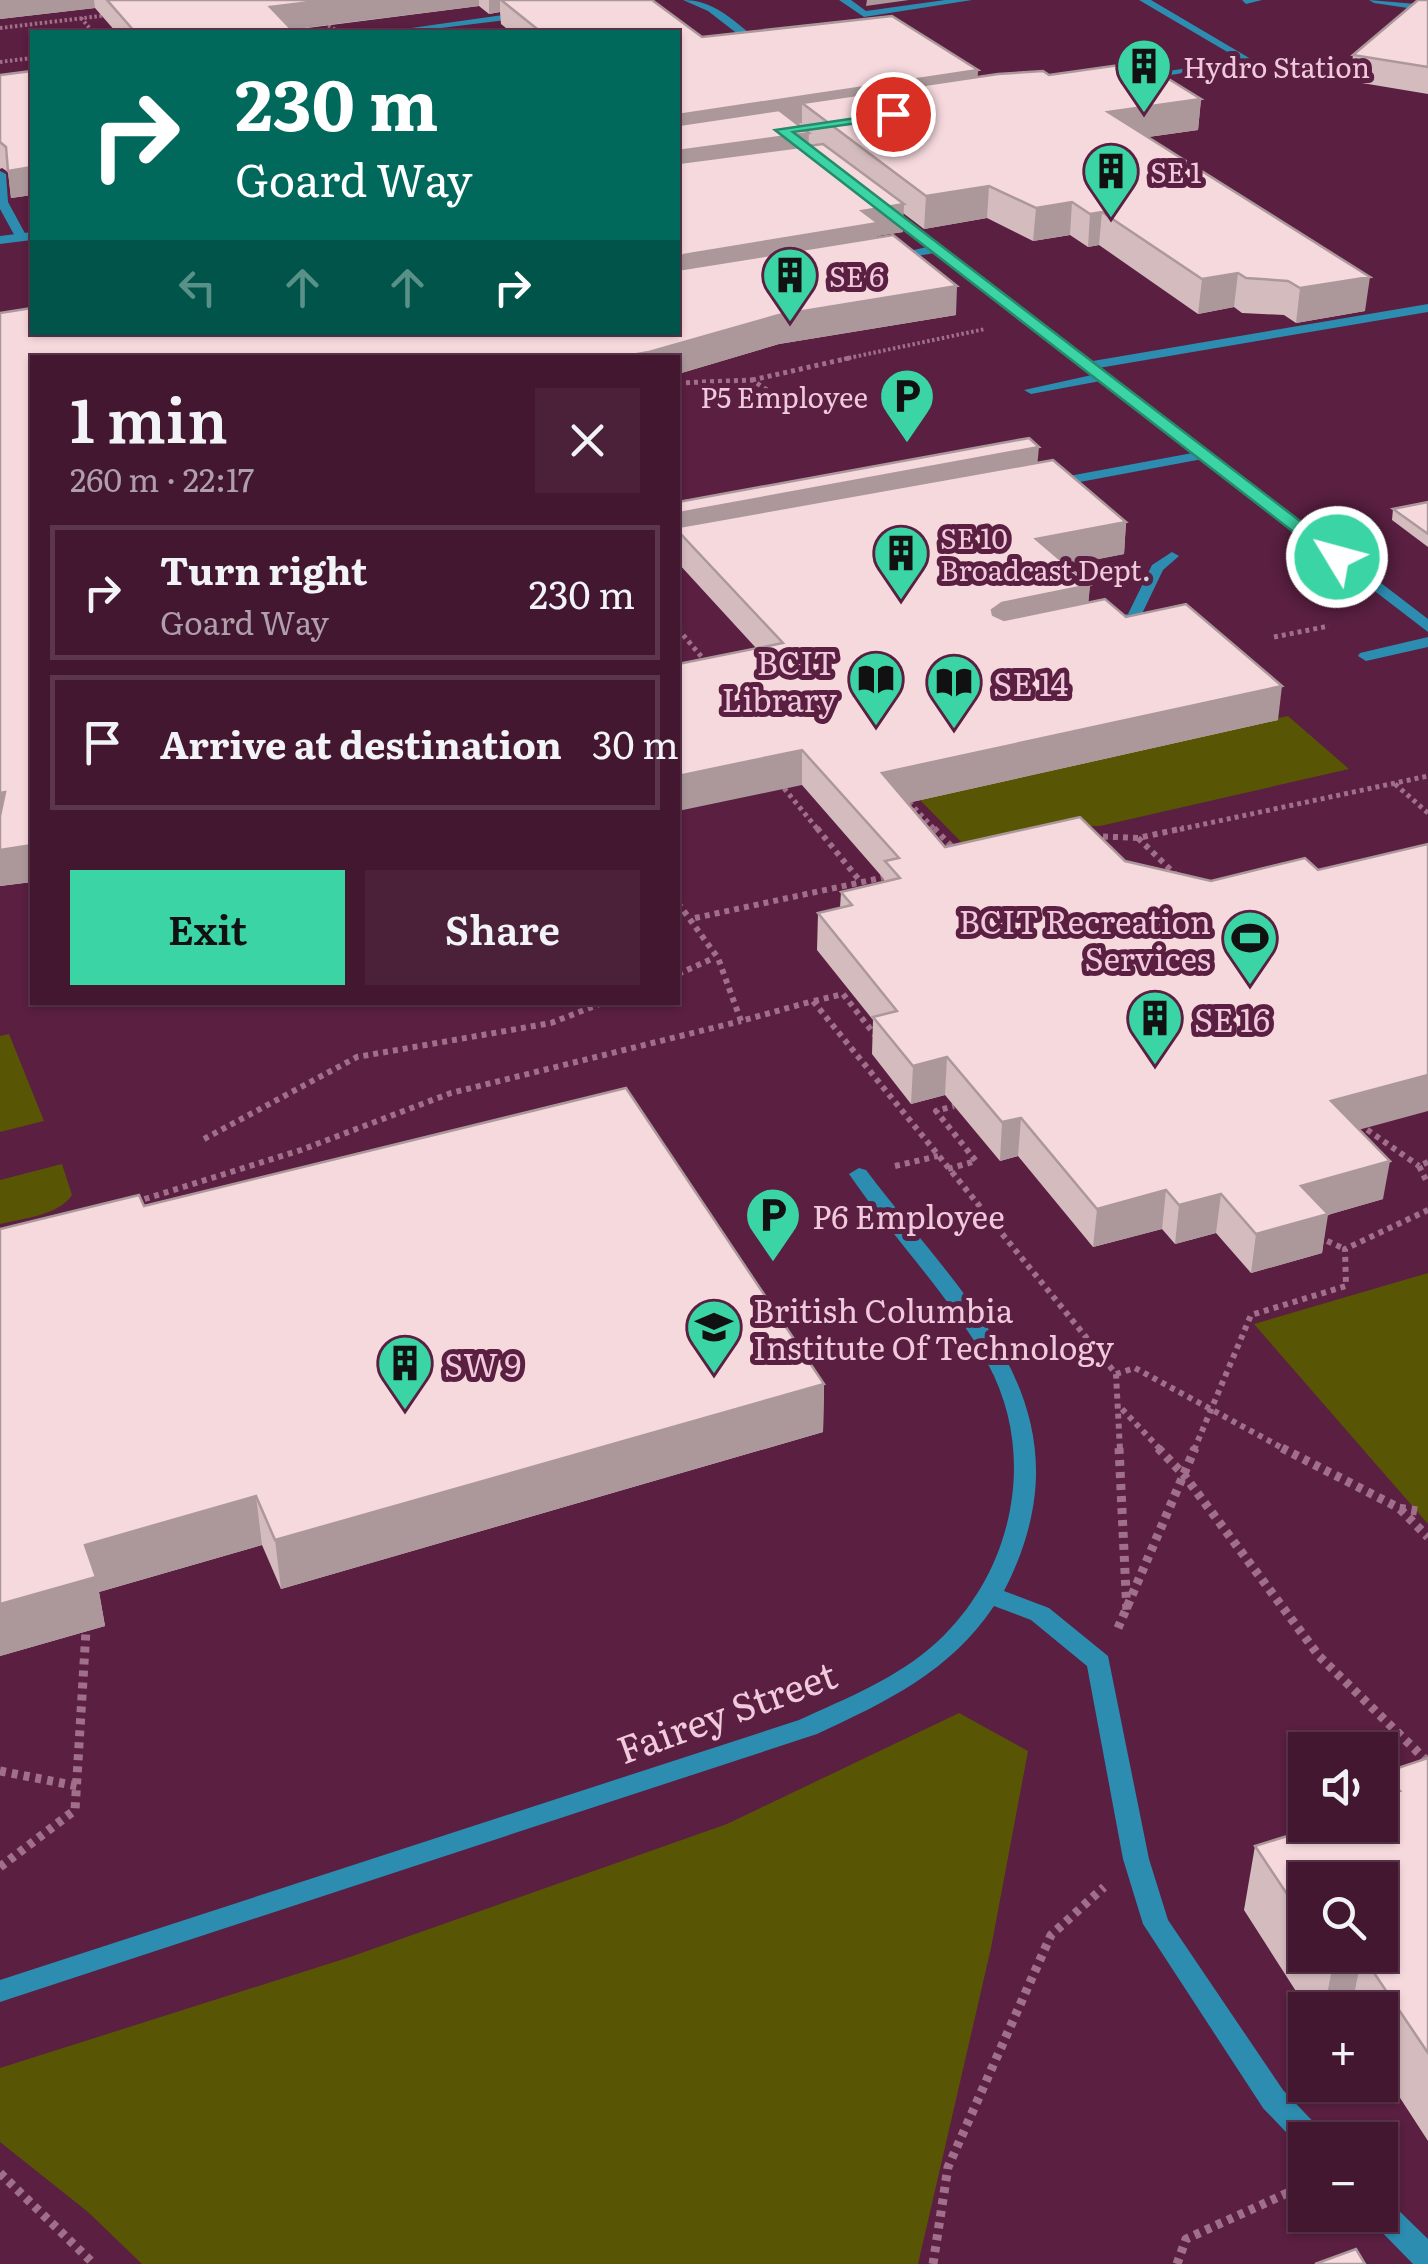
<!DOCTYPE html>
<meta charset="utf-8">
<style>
:root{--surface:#441731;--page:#4b2039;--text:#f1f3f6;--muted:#af9fab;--line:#5c364d;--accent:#3ad4a5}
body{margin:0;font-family:Literata,serif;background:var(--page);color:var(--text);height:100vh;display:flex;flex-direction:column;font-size:38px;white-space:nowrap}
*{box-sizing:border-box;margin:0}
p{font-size:32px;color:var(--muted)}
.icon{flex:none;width:55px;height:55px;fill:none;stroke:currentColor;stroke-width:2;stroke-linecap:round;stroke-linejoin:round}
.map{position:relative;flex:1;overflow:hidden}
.details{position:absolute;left:30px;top:355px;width:650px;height:650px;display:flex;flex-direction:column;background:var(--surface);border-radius:0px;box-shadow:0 2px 8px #0004,0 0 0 2px var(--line)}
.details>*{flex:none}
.top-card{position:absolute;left:30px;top:30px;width:650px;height:305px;border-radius:0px;box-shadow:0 2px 8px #0004,0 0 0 2px var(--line);background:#00695c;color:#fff;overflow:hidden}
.fabs{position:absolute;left:1288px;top:1732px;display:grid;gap:20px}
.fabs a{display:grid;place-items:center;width:110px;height:110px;border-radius:0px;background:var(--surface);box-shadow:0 2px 8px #0004,0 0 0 2px var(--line);font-size:50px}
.pin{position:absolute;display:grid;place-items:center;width:85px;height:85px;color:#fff;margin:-42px;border:5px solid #fff;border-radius:50%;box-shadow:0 2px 10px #0007}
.me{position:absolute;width:110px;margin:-55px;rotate:307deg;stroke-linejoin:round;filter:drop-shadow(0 0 8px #0008)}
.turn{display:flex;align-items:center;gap:35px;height:210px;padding:0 40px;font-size:45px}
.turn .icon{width:130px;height:130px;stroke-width:2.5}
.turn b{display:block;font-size:70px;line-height:85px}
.lanes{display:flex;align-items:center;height:95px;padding:0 40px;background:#0003;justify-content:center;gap:50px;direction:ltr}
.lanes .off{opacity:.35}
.round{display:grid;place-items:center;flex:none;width:105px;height:105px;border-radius:0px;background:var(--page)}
.summary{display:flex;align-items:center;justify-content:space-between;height:170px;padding:0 40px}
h1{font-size:60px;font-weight:600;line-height:75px}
.primary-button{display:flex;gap:20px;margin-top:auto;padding:20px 40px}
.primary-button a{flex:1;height:115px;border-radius:0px;background:var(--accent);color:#111;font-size:40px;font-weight:600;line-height:115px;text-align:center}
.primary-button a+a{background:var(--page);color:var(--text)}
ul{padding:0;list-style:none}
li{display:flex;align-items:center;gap:30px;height:135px;margin:0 20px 15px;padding:0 20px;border:5px solid var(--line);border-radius:0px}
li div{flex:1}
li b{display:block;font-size:38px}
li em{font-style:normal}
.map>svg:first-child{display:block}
.green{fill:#585605}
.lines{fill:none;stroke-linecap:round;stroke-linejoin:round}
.path-far3{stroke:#a06f8a;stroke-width:4;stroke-dasharray:2.5 2.5;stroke-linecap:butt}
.path-far2{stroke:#a06f8a;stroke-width:5;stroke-dasharray:4 4;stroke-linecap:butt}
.path-far1{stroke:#a06f8a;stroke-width:6;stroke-dasharray:5 5;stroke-linecap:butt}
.path{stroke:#a06f8a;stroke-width:9;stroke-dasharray:6 6;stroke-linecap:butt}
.service{fill:#2c8db1;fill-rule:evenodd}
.pedestrian{fill:#2c8db1;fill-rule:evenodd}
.minor{fill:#2c8db1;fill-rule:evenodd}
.wall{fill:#d4bbbe;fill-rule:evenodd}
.shaded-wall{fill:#ac989b}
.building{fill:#f6d9dd;stroke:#ac989b;stroke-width:2.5}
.route{fill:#3ad4a5;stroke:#268a6b;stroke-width:2.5}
.labels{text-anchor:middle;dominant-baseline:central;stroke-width:10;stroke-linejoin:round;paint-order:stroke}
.far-poi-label{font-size:28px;fill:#f0cadc;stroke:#5a1f41;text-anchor:start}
.poi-label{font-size:32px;fill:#f0cadc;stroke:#5a1f41;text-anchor:start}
.near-street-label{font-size:38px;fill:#f0cadc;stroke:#5a1f41}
</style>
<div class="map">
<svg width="1428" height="2264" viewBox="0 0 1428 2264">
<rect width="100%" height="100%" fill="#5a1f41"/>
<g class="green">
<path d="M1288,716L1349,769L1100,826H1075L970,851L920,800Z"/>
<path d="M9,1034L44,1121L0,1132V1036Z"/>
<path d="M62,1164L72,1195C58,1216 23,1218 0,1224V1180Z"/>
<path d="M1428,1273V1524L1254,1324Z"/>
<path d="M959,1713L1028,1751L991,1948L918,2264H142L88,2212L0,2142V2068L350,1957L727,1824Z"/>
</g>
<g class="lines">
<g class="path-far3">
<path d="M81,18L93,32"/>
<path d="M324,23L339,32"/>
<path d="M0,28L109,15"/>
<path d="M321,32L336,31"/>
<path d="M0,62L32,58"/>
<path d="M844,359L985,329"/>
</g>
<g class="path-far2">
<path d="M752,380L854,357"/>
<path d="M678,383L752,380L797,410"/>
<path d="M678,629L706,662"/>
<path d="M1274,637L1329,626"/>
<path d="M779,782L819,831"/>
<path d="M1395,784L1428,813"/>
<path d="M909,802L936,831"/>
<path d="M1172,831L1428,776"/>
</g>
<g class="path-far1">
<path d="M817,828L860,881"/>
<path d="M934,828L957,852"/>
<path d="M1093,836L1138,838L1184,828"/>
<path d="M1138,838L1178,877"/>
<path d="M678,903L718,958L741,1021L813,1001L1116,1374L1120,1450"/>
<path d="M695,918L890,876"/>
<path d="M678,974L714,958"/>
<path d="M814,1001L843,994L875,1035"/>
<path d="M1359,1124L1419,1166"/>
<path d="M204,1139L357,1057L551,1023L605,1002"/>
<path d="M1428,1162L1419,1166L1428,1184"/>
<path d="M895,1166L938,1156"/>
<path d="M948,1169L976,1161L936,1111L954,1106"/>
<path d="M135,1202L301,1150L451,1093L741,1021"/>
<path d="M1318,1237L1345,1249"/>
<path d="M1116,1374L1135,1368L1286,1450"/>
<path d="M1122,1409L1161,1450"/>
<path d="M1194,1450L1251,1315L1346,1286L1345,1249L1428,1210"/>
</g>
<g class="path">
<path d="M1119,1448L1127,1613"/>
<path d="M1158,1448L1184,1475L1319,1656L1428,1762"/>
<path d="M1282,1448L1399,1508L1417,1511"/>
<path d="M1400,1509L1428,1537"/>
<path d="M1118,1628L1195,1448"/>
<path d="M0,1771L77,1786"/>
<path d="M0,1867L75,1810L86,1631"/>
<path d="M0,2173L94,2264"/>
<path d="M933,2264L948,2167L1051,1935L1104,1887"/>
<path d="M1177,2264L1186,2239L1305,2185"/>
</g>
<g class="service">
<path d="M683,0C713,0 732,19 754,37L766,35L771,38L748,42L708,11Z"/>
<path d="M839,0H851L866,11L945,0H972L864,17Z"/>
<path d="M1242,0H1262L1246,4Z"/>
<path d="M1369,0L1428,5V11L1374,3Z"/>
<path d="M0,171L6,174L8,202L27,237L25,240H17L0,209Z"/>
<path d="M936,245L940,246V252L889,261L883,257Z"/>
<path d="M1428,304V312L1087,370L1080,366L1087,362Z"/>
<path d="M1101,373L1108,377L1106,380L1031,394L1024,390Z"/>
<path d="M1203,451L1210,455L1208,458L1053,487L1046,483L1053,479Z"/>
<path d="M1365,515L1372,519L1370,522L1302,535L1295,531L1302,527Z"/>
<path d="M1172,552L1179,556L1163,570L1139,620L1105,625V619L1128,614L1152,565Z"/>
<path d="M1428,637V647L1366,661L1358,656L1360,653Z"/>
</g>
<g class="pedestrian">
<path d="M525,12L529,17L409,32H383Z"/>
<path d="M32,232V240L0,244V236Z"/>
</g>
<g class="minor">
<path d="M1139,0H1151L1256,62L1131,81L1130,79L1135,76L1241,60Z"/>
<path d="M879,205H887L1428,619V632L879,211Z"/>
<path d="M859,1168L866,1170C968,1305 1097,1410 1004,1591L1049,1608L1108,1656L1149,1859L1168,1920L1283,2090L1322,2131L1326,2140H1305V2150L1302,2149L1263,2108L1143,1924L1123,1859L1087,1666L1031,1620L994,1606C951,1671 886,1702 817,1734L0,2002V1980L799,1720C847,1698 898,1678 937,1642C1013,1572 1038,1456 988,1364C950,1296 893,1238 849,1174Z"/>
<path d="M1380,2198L1390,2202L1428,2239V2264H1413L1370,2220L1367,2215H1380Z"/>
</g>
</g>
<g class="wall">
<path d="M0,0H652L702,37L978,70L977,77L1049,75L1201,99L1198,130L1148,137L1365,311L1296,323L1284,315L1242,313L1234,307L1198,314L1099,245L1088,247L1070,235L1033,241L987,218L924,229L903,213V232L877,236V238L956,315L779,344L678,374V358H32V882L0,886L32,332H678V32H511L501,24L500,12L489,14L479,6L292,30L294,32H116L95,8L0,19Z"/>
<path d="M1428,0V94L1350,81L1353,55Z"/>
<path d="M32,71V195L11,198L8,172L2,168L0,169V75Z"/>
<path d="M1038,462L1126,522L1124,554L1066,565L1090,585L1088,602L1126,617L1278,720L907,803L945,847L1359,1130L1383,1199L1327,1215L1322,1253L1251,1273L1216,1233L1175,1244L1162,1229L1093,1247L1018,1156L1000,1161L945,1095L911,1104L872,1054L873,1020L817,950L818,913L840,908L841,892L884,882V879L802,785L756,648L678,563V502Z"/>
<path d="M1428,502V547L1392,520L1393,509Z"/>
<path d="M144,1206L824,1384L823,1432L281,1589L262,1545L99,1592L105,1626L0,1656V1229Z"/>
<path d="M1428,1758V2141L1380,2067V2010H1308L1244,1910L1255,1846L1380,1825V1774ZM1305,1880L1380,1955H1305Z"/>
</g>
<g class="shaded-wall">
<path d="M0,0H94L95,8L0,19Z"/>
<path d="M327,0H479V6L272,32L270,7Z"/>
<path d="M489,0H500V12L489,14Z"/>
<path d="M867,0H909L866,6Z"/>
<path d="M978,70L976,96L802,103V123L678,142V115Z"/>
<path d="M1201,99L1198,130L1106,143L1108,112Z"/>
<path d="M809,133L808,160L678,178V151Z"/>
<path d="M32,167V195L11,198L8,171Z"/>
<path d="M989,186L987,218L924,229L926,196Z"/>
<path d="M1072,202L1070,235L1033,241L1036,208Z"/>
<path d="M904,204L903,232L877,236V251L678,288V259L684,255L862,211Z"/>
<path d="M1102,212L1099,245L1088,247L1090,214Z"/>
<path d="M1238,273L1234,307L1198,314L1202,279Z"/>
<path d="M1370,277L1365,311L1296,323L1300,288Z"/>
<path d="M957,286L956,315L779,344L678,374V358H614L779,315Z"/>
<path d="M1039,447L1036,478L678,531V516L679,513Z"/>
<path d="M1126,522L1124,554L1034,572L1036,539Z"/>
<path d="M1090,585L1087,619L989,644L992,610L1002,603Z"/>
<path d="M1282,686L1278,720L881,809L882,773Z"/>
<path d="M802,750V785L678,811V776Z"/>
<path d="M5,792L0,829V793Z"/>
<path d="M32,845V882L0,886V850Z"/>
<path d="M947,1057L945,1095L911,1104L913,1066Z"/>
<path d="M1428,1075V1111L1325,1139L1331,1101Z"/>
<path d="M1021,1118L1018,1156L1000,1161L1002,1122Z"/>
<path d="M1390,1161L1383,1199L1328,1215L1322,1253L1251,1273L1256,1234L1301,1186Z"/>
<path d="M1166,1190L1162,1229L1093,1247L1097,1209Z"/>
<path d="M1221,1194L1216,1233L1175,1244L1179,1205Z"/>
<path d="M824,1384L823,1432L281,1589L275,1540Z"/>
<path d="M256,1496L262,1545L99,1592L105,1626L0,1656V1604L85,1545Z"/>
<path d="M1362,1955L1351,2010H1324L1333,1964Z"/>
</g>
<g class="building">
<path d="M107,0H327L270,7L294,32H135Z"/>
<path d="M501,0H652L702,37L892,16L978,70L678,115V32H541Z"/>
<path d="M1418,0H1428V67L1353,55Z"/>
<path d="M1141,62L1201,99L1108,112L1370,277L1300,288L1288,281L1246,278L1238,273L1202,279L1102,212L1090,214L1072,202L1036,208L989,186L926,196L802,103L998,74L1043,71L1049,75Z"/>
<path d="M32,71V167L8,171L6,147L0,142V75Z"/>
<path d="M779,110L809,133L678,151V123V125Z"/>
<path d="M823,144L904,204L862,211L878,223L684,255L678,259V163Z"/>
<path d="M893,235L957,286L779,315L649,352L614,358H32V845L0,850V816L5,792L0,793V313L32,308V332H678V263L683,269Z"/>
<path d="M1029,438L1039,447L679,513L678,516V502Z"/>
<path d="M1053,460L1126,522L1036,539L1090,585L1002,603L992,610L993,615L1004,620L1105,599L1126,617L1186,604L1282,686L882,773L945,847L1080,817L1125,861L1211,881L1305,858L1318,870L1428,844V1075L1331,1101L1390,1161L1301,1186L1328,1214L1256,1234L1221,1194L1179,1205L1166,1190L1097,1209L1021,1118L1002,1122L947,1057L913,1066L873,1017L897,1011L818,913L852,905L841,892L900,878L885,861L899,858L802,750L678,776V664L783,643L678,531V527Z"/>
<path d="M1428,502V534L1393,509Z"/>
<path d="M626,1088L824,1384L275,1540L256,1496L85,1545L96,1577L0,1604V1229L139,1195L144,1206Z"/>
<path d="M1428,1758V2053L1362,1955H1380V1880H1305V1921L1255,1846L1323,1825H1380V1797L1400,1791L1380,1774Z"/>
<path d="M1327,1955H1360L1333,1964Z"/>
<path d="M1356,2249L1365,2264H1315Z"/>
</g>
<path class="route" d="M897,112L893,118L793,132L1343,554V561H1331L775,130Z"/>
<defs>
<g id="building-pin" transform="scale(2.875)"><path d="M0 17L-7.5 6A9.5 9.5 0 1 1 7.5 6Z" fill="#3ad4a5" stroke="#5a1f41"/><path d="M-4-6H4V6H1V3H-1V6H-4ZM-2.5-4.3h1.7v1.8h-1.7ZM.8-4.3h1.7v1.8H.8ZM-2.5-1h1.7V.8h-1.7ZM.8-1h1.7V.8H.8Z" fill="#111"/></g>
<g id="parking-pin" transform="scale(2.875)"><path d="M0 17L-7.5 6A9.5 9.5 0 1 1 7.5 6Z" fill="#3ad4a5" stroke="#5a1f41"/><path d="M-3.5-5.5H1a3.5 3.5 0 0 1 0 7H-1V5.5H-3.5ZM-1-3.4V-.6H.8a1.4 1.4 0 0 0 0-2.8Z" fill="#111"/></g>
<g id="library-pin" transform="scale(2.875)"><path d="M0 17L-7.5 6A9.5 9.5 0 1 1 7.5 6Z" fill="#3ad4a5" stroke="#5a1f41"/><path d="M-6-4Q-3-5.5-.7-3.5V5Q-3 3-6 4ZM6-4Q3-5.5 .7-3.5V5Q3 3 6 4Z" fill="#111"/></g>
<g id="stadium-pin" transform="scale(2.875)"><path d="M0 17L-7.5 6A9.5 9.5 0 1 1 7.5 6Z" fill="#3ad4a5" stroke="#5a1f41"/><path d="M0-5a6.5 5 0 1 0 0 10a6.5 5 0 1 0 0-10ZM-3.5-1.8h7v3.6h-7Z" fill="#111"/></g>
<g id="university-pin" transform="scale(2.875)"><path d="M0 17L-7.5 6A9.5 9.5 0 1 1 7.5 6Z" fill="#3ad4a5" stroke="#5a1f41"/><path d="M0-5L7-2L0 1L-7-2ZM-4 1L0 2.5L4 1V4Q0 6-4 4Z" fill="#111"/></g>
</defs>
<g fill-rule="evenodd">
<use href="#building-pin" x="1144" y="66"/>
<use href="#building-pin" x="1111" y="171"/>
<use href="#building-pin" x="790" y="275"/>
<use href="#parking-pin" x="907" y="396"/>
<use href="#building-pin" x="901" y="553"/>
<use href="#library-pin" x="876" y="679"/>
<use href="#library-pin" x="954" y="682"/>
<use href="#stadium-pin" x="1250" y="938"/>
<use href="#building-pin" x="1155" y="1018"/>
<use href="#parking-pin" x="773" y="1215"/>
<use href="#university-pin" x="714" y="1327"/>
<use href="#building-pin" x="405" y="1363"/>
</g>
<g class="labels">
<g class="far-poi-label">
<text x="1183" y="66">Hydro Station</text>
<text x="1150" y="171">SE 1</text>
<text x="829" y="275">SE 6</text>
<text x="868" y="396" text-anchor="end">P5 Employee</text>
<text x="940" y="537">SE 10<tspan x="940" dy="32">Broadcast Dept.</tspan></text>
</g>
<g class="poi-label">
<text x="837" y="661" text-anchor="end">BCIT<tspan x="837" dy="37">Library</tspan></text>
<text x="993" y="682">SE 14</text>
<text x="1211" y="920" text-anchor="end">BCIT Recreation<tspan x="1211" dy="37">Services</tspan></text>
<text x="1194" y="1018">SE 16</text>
<text x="812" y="1215">P6 Employee</text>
<text x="753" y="1309">British Columbia<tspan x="753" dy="37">Institute Of Technology</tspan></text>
<text x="444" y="1363">SW 9</text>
</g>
<g class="near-street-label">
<text transform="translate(726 1710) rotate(-20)">Fairey Street</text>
</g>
</g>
</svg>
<div class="fabs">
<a><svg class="icon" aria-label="sound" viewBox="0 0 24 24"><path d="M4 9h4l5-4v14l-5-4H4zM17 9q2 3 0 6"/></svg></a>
<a><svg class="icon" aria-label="search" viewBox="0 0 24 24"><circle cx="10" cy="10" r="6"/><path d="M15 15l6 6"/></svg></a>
<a>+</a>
<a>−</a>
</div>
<div class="pin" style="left:893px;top:114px;background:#d93025"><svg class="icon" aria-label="arrive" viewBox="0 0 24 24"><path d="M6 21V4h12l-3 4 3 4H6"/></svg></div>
<svg class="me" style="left:1337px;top:557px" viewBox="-20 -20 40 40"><circle r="17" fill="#3ad4a5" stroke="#fff" stroke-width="3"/><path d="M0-11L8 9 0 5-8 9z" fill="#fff"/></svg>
<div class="top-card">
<div class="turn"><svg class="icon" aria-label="right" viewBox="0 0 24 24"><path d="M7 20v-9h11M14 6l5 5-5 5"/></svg><div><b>230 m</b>Goard Way</div></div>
<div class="lanes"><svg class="icon off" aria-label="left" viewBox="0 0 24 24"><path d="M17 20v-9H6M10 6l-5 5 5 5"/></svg><svg class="icon off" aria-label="ahead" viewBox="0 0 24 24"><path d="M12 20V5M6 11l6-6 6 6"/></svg><svg class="icon off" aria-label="ahead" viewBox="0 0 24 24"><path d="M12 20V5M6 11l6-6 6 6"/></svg><svg class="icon" aria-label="right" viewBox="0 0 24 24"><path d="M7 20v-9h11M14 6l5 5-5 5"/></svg></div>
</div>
<section class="details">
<div class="summary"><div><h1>1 min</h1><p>260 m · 22:17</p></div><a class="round"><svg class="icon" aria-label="close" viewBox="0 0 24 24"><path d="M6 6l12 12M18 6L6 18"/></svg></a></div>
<ul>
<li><svg class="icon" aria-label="right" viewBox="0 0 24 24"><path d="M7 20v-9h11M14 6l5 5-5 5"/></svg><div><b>Turn right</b><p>Goard Way</p></div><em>230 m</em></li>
<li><svg class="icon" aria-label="arrive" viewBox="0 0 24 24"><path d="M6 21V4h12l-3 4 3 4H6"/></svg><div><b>Arrive at destination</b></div><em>30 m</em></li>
</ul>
<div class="primary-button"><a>Exit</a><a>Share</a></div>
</section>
</div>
